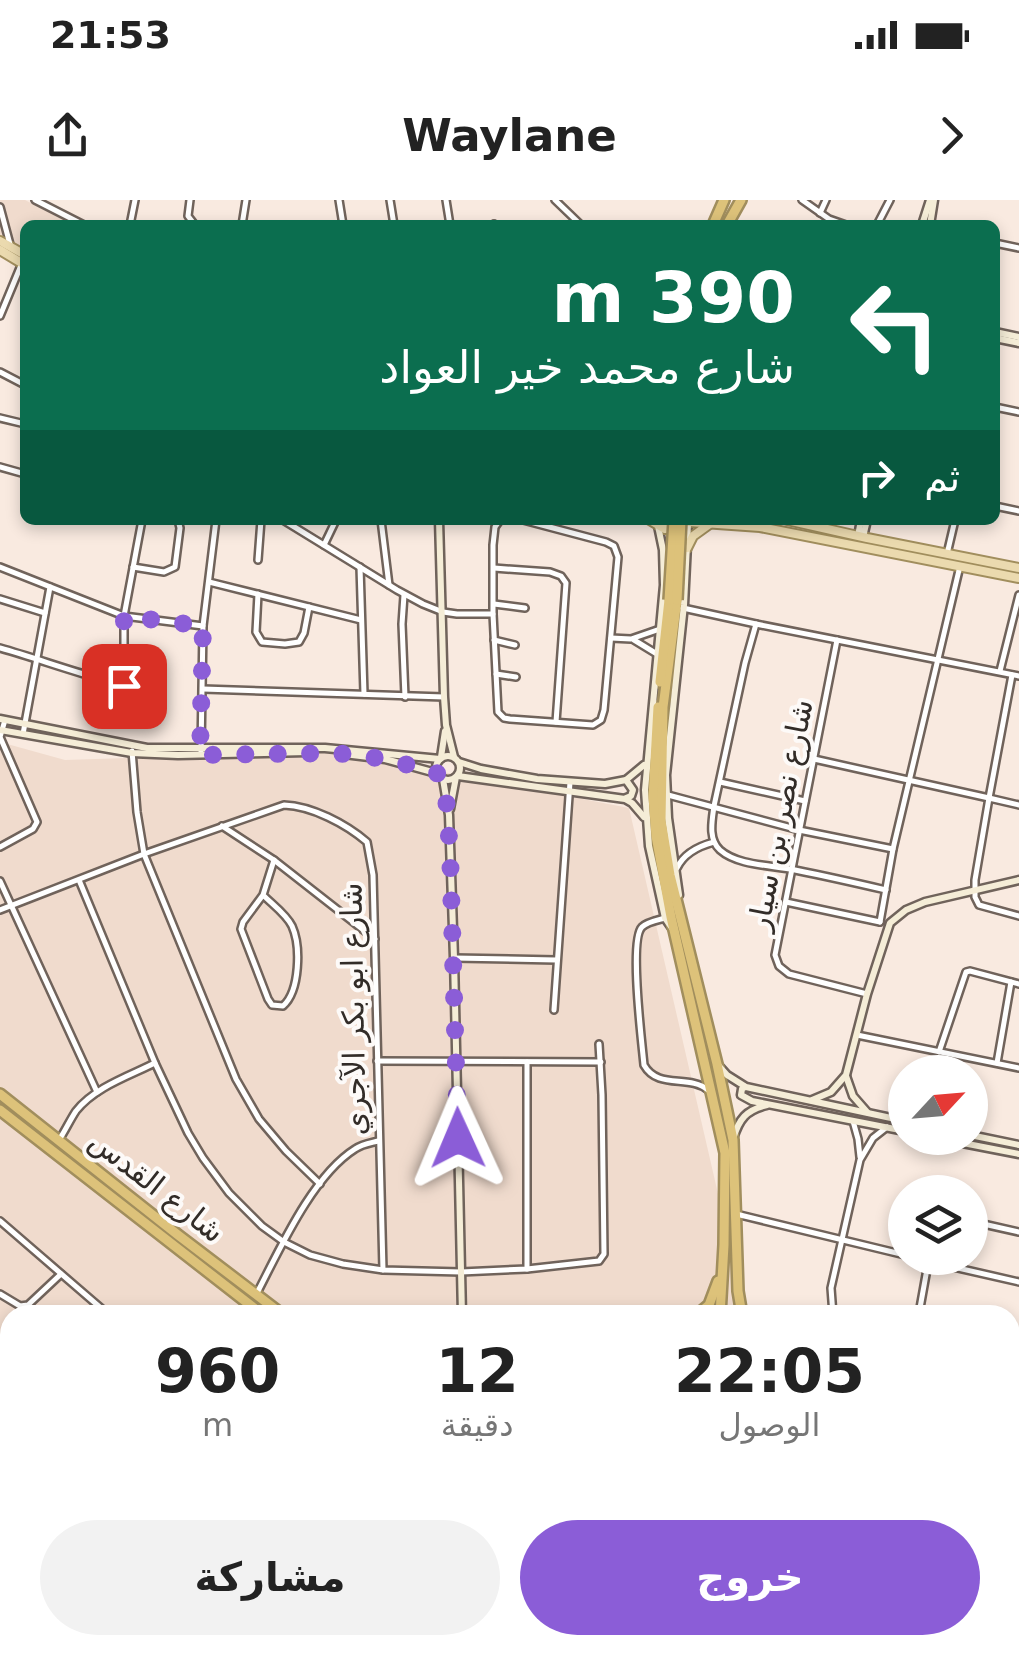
<!DOCTYPE html>
<html lang="ar">
<meta charset="utf-8">
<style>
:root{--surface:#fff;--page:#f2f2f2;--text:#222;--muted:#767676;--accent:#8b5dd7}
body{margin:0;font-family:"DejaVu Sans","Noto Sans Arabic",sans-serif;background:var(--page);color:var(--text);direction:rtl;height:100vh;display:flex;flex-direction:column;font-size:38px;white-space:nowrap}
*{box-sizing:border-box;margin:0}
p{font-size:32px;color:var(--muted)}
.icon{flex:none;width:55px;height:55px;fill:none;stroke:currentColor;stroke-width:2;stroke-linecap:round;stroke-linejoin:round}
.map{position:relative;flex:1;overflow:hidden;direction:ltr}
.panel{position:absolute;left:0px;top:1105px;width:1020px;height:350px;display:flex;flex-direction:column;background:var(--surface);border-radius:30px 30px 0 0;box-shadow:0 5px 15px #0003;direction:rtl}
.panel>*{flex:none}
.banner{position:absolute;left:20px;top:20px;width:980px;height:305px;border-radius:15px;box-shadow:0 5px 15px #0003;direction:rtl;background:#0b6e4f;color:#fff;overflow:hidden}
.needle{width:65px;rotate:64deg}
.controls{position:absolute;left:888px;top:855px;display:grid;gap:20px}
.controls a{display:grid;place-items:center;width:100px;height:100px;border-radius:50%;background:var(--surface);box-shadow:0 5px 15px #0003;font-size:50px}
.pin{position:absolute;display:grid;place-items:center;width:85px;height:85px;color:#fff;margin:-42px;border-radius:20px;box-shadow:0 5px 15px #0006}
.me{position:absolute;width:110px;margin:-55px;rotate:359deg;stroke-linejoin:round;filter:drop-shadow(0 0 8px #0008)}
.turn{display:flex;align-items:center;gap:35px;height:210px;padding:0 40px;font-size:45px}
.turn .icon{width:130px;height:130px;stroke-width:2.5}
.turn b{display:block;font-size:70px;line-height:85px}
.then{display:flex;align-items:center;height:95px;padding:0 40px;background:#0003;gap:20px;font-size:38px}
.eta{display:flex;justify-content:space-evenly;align-items:center;height:170px;text-align:center}
.eta b{font-size:60px;font-weight:600;line-height:70px}
.button{display:flex;gap:20px;margin-top:auto;padding:20px 40px}
.button a{flex:1;height:115px;border-radius:60px;background:var(--accent);color:#fff;font-size:40px;font-weight:600;line-height:115px;text-align:center}
.button a+a{background:var(--page);color:var(--text)}
.status{display:flex;justify-content:space-between;align-items:center;height:70px;padding:0 50px;background:var(--surface);direction:ltr}
.status svg{height:28px;fill:currentColor}
header{display:flex;justify-content:space-between;align-items:center;height:130px;padding:0 40px;background:var(--surface);font-size:45px;font-weight:600}
.map>svg:first-child{display:block}
.built{fill:#f0dbcd}
.lines{fill:none;stroke-linecap:round;stroke-linejoin:round}
.street-casing{stroke:#70635b;stroke-width:10}
.secondary-casing{stroke:#70635b;stroke-width:11}
.primary-casing{stroke:#a18e5d;stroke-width:12}
.highway-casing{stroke:#a18e5d;stroke-width:14}
.street{stroke:#fff;stroke-width:5}
.secondary{stroke:#f5edd7;stroke-width:6}
.primary{stroke:#ebdaaf;stroke-width:8}
.highway{stroke:#ddc27a;stroke-width:9}
.highway-bridge-casing{stroke:#a18e5d;stroke-width:14;stroke-linecap:butt}
.highway-bridge{stroke:#ddc27a;stroke-width:9}
.route{stroke:#8b5dd7;stroke-width:18;stroke-dasharray:0 32.4}
.labels{text-anchor:middle;dominant-baseline:central;stroke-width:8;stroke-linejoin:round;paint-order:stroke}
.street-label{font-size:30px;fill:#322c28;stroke:#fdfaf8}
</style>
<div class="status"><b>21:53</b><svg viewBox="0 0 49 12"><path d="M0 12V9h3v3zM5 12V6h3v6zM10 12V3h3v9zM15 12V0h3v12zM26 1h20v11H26zM47 4h2v5h-2z"/></svg></div>
<header><svg class="icon" aria-label="forward" viewBox="0 0 24 24"><path d="M9 5l7 7-7 7"/></svg>Waylane<svg class="icon" aria-label="share" viewBox="0 0 24 24"><path d="M12 15V3M7 8l5-5 5 5M5 13v7h14v-7"/></svg></header>
<div class="map">
<svg width="1019" height="1455" viewBox="0 0 1019 1455">
<rect width="100%" height="100%" fill="#f9eae0"/>
<g class="built">
<path d="M0,0H25L73,25H25V49L0,35Z"/>
<path d="M0,542L65,560L335,551L629,608L746,1115H10V1445H892L893,1455H0Z"/>
</g>
<g class="lines">
<g class="street-casing">
<g id="street">
<path d="M35,0L84,25"/>
<path d="M190,0L188,16L195,25"/>
<path d="M339,0L343,25"/>
<path d="M390,0L394,25"/>
<path d="M446,0L450,25"/>
<path d="M555,0L581,25"/>
<path d="M802,0L829,19L846,25"/>
<path d="M0,7L11,48"/>
<path d="M820,13L826,0"/>
<path d="M130,25L135,0"/>
<path d="M242,25L246,0"/>
<path d="M494,25V24"/>
<path d="M877,25L890,0"/>
<path d="M995,43L1019,48"/>
<path d="M0,116L22,63"/>
<path d="M0,172L25,185"/>
<path d="M995,207L1019,212"/>
<path d="M0,218L25,224"/>
<path d="M0,267L25,274"/>
<path d="M995,306L1019,311"/>
<path d="M283,320L397,390L423,404L443,412L457,414H493"/>
<path d="M381,320L389,385"/>
<path d="M500,320L495,327L493,345V414L498,512L504,518L510,519L593,525L601,520L604,510L618,357L614,346L606,342L523,320"/>
<path d="M324,345L336,320"/>
<path d="M947,354L955,320"/>
<path d="M258,360L261,320"/>
<path d="M0,367L124,416L203,426"/>
<path d="M133,367L164,372L175,367L180,328L178,320"/>
<path d="M360,367L364,494"/>
<path d="M494,368L550,372L561,376L566,383L556,522"/>
<path d="M209,382L361,420"/>
<path d="M258,394L256,432L262,442L285,444L299,442L304,433L309,407"/>
<path d="M404,395L402,424L405,497"/>
<path d="M0,399L45,413"/>
<path d="M494,404L525,408"/>
<path d="M683,408L756,424"/>
<path d="M611,438L631,439L660,429"/>
<path d="M494,440L515,445"/>
<path d="M634,440L657,454"/>
<path d="M837,440L775,755L779,766L789,774L867,794"/>
<path d="M0,448C50,462 98,482 150,489"/>
<path d="M1000,471L1019,395"/>
<path d="M496,474L516,477"/>
<path d="M124,486V416L142,320"/>
<path d="M203,489L444,497"/>
<path d="M23,534L50,387"/>
<path d="M132,551L137,612L144,654L236,879L259,919L286,951L320,984"/>
<path d="M201,551L203,426L216,320"/>
<path d="M814,559L989,598L1012,475"/>
<path d="M720,582L805,601"/>
<path d="M668,595L799,630L893,649"/>
<path d="M1019,605L989,598L975,680V697L979,705L1019,716"/>
<path d="M222,626L274,660L375,739"/>
<path d="M0,647L33,629L37,622L0,537L5,520"/>
<path d="M677,668C684,653 699,646 714,642"/>
<path d="M79,680L155,863L188,933L203,958L229,993L262,1026L284,1042L310,1055L343,1064L383,1070L461,1072L527,1069L599,1061L604,1054L602,895L599,844"/>
<path d="M0,681L97,892"/>
<path d="M886,690C856,683 825,676 795,670C772,665 738,666 720,650C708,639 712,621 714,606L745,463L756,424L1019,476"/>
<path d="M263,695C273,705 286,714 292,726C301,746 300,791 283,806L272,805L268,799L241,729L243,722L263,695L274,660"/>
<path d="M786,702L880,722"/>
<path d="M0,710L144,654L284,605C312,606 346,624 367,642L373,675L383,1070"/>
<path d="M665,718C658,720 647,722 642,727C629,740 642,843 644,865C658,890 689,874 708,890"/>
<path d="M880,722L893,649L960,366"/>
<path d="M454,758L556,760"/>
<path d="M554,810L570,582"/>
<path d="M857,835L1019,868"/>
<path d="M939,852L966,772L970,771L1019,784"/>
<path d="M377,861L601,862"/>
<path d="M527,862V1069"/>
<path d="M997,863L1011,782"/>
<path d="M853,921L858,939L860,957"/>
<path d="M59,940C65,931 70,920 76,911C95,887 129,876 155,863"/>
<path d="M736,1014L905,1055"/>
<path d="M0,1021L109,1115"/>
<path d="M970,1021L1019,1032"/>
<path d="M914,1058L1019,1082"/>
<path d="M0,1094L20,1106L28,1105L61,1074"/>
<path d="M256,1095C279,1051 312,976 355,949C362,944 370,943 378,941"/>
<path d="M833,1115L831,1088L860,960L873,938L887,927"/>
<path d="M921,1115L920,1108L929,1058"/>
<path d="M1010,1142L1019,1144"/>
<path d="M0,1181L10,1180"/>
<path d="M5,1181L10,1197"/>
<path d="M1010,1215L1019,1217"/>
<path d="M0,1320L10,1329"/>
<path d="M0,1338L10,1329"/>
<path d="M0,1391L10,1397"/>
<path d="M178,1445L183,1449L182,1455"/>
<path d="M274,1445L278,1455"/>
<path d="M376,1445L382,1455"/>
<path d="M439,1445L444,1455"/>
<path d="M537,1445L541,1455"/>
<path d="M657,1445L666,1451L667,1455"/>
<path d="M821,1445L824,1455"/>
<path d="M112,1455L118,1449L124,1455"/>
<path d="M476,1455L498,1445"/>
</g>
</g>
<g class="secondary-casing">
<g id="secondary">
<path d="M922,25L930,0"/>
<path d="M930,25L934,0"/>
<path d="M995,132L1019,137"/>
<path d="M995,138L1019,143"/>
<path d="M439,320L444,497L446,525L454,557"/>
<path d="M658,326L663,350L664,385L645,590L649,646L665,718L672,728"/>
<path d="M858,336L861,320"/>
<path d="M863,337L867,320"/>
<path d="M0,519L147,548H325L440,559"/>
<path d="M0,530L132,553L178,555L307,552"/>
<path d="M344,554L385,559L436,573"/>
<circle cx="448" cy="568" r="12"/>
<path d="M441,557L445,531"/>
<path d="M459,562L481,569L537,579L605,584L626,580L644,565"/>
<path d="M458,576L625,599L632,603L644,617"/>
<path d="M443,579L449,615L454,758L462,1115"/>
<path d="M626,580L633,590L631,596L626,598"/>
<path d="M450,609L456,577"/>
<path d="M679,695L668,618L666,575L684,405L688,324"/>
<path d="M718,865L727,875L746,887L905,921"/>
<path d="M846,876L853,896L867,912"/>
<path d="M745,887L742,889L741,895L752,901L905,931"/>
<path d="M812,900L831,892L846,875L867,794L890,723L906,710L925,702L1019,680"/>
<path d="M970,935L1019,945"/>
<path d="M937,938L1019,954"/>
<path d="M733,939C739,919 746,910 767,905"/>
<path d="M909,1445V1455"/>
<path d="M38,1455L44,1445"/>
<path d="M926,1455L927,1445"/>
<path d="M937,1455L951,1445"/>
</g>
</g>
<g class="primary-casing">
<g id="primary">
<path d="M0,41L25,55"/>
<path d="M0,50L25,65"/>
<path d="M650,320L665,329L677,328"/>
<path d="M787,320L867,338L1019,368"/>
<path d="M689,322L760,327L1019,378"/>
<path d="M687,348L693,336L711,323"/>
</g>
</g>
<g class="highway-casing">
<g id="highway">
<path d="M713,25L724,0"/>
<path d="M727,25L741,0"/>
<path d="M677,400L663,507L661,621L670,675L717,864L733,940L738,1091L742,1115"/>
<path d="M660,482L669,400"/>
<path d="M658,507L653,597L656,636L671,717L725,953L724,1045L720,1115"/>
<path d="M0,894L178,1035L283,1115"/>
<path d="M0,910L263,1115"/>
<path d="M697,1115L709,1105L718,1081"/>
<path d="M1010,1433L1019,1443"/>
<path d="M999,1445L1009,1455"/>
</g>
</g>
<use href="#street" class="street"/>
<use href="#secondary" class="secondary"/>
<use href="#primary" class="primary"/>
<use href="#highway" class="highway"/>
<g class="highway-bridge-casing">
<g id="highway-bridge">
<path d="M669,400L674,320"/>
<path d="M677,400L681,320"/>
</g>
</g>
<use href="#highway-bridge" class="highway-bridge"/>
</g>
<g class="lines">
<path class="route" d="M124,486V416L203,426L200,555L336,553L385,559L436,572L442,579L446,597L450,650L458,938"/>
</g>
<g class="labels">
<g class="street-label">
<text transform="translate(780 615) rotate(-79)">شارع نصر بن سيار</text>
<text transform="translate(353 809) rotate(-91)">شارع ابو بكر الآجري</text>
<text transform="translate(157 986) rotate(38)">شارع القدس</text>
</g>
</g>
</svg>
<div class="controls">
<a><svg class="needle" viewBox="-14 -14 28 28"><path d="M0-13l5 13h-10z" fill="#e53935"/><path d="M0 13l5-13h-10z" fill="#767676"/></svg></a>
<a><svg class="icon" aria-label="layers" viewBox="0 0 24 24"><path d="M12 4l9 5-9 5-9-5zM3 14l9 5 9-5"/></svg></a>
</div>
<div class="pin" style="left:124px;top:486px;background:#d93025"><svg class="icon" aria-label="arrive" viewBox="0 0 24 24"><path d="M6 21V4h12l-3 4 3 4H6"/></svg></div>
<svg class="me" style="left:458px;top:938px" viewBox="-20 -20 40 40"><path d="M0-17L14 15 0 8-14 15z" fill="#8b5dd7" stroke="#fff" stroke-width="4"/></svg>
<div class="banner">
<div class="turn"><svg class="icon" aria-label="left" viewBox="0 0 24 24"><path d="M17 20v-9H6M10 6l-5 5 5 5"/></svg><div><b>390 m</b>شارع محمد خير العواد</div></div>
<div class="then">ثم<svg class="icon" aria-label="right" viewBox="0 0 24 24"><path d="M7 20v-9h11M14 6l5 5-5 5"/></svg></div>
</div>
<section class="panel">
<div class="eta">
<div><b>22:05</b><p>الوصول</p></div>
<div><b>12</b><p>دقيقة</p></div>
<div><b>960</b><p>m</p></div>
</div>
<div class="button"><a>خروج</a><a>مشاركة</a></div>
</section>
</div>
